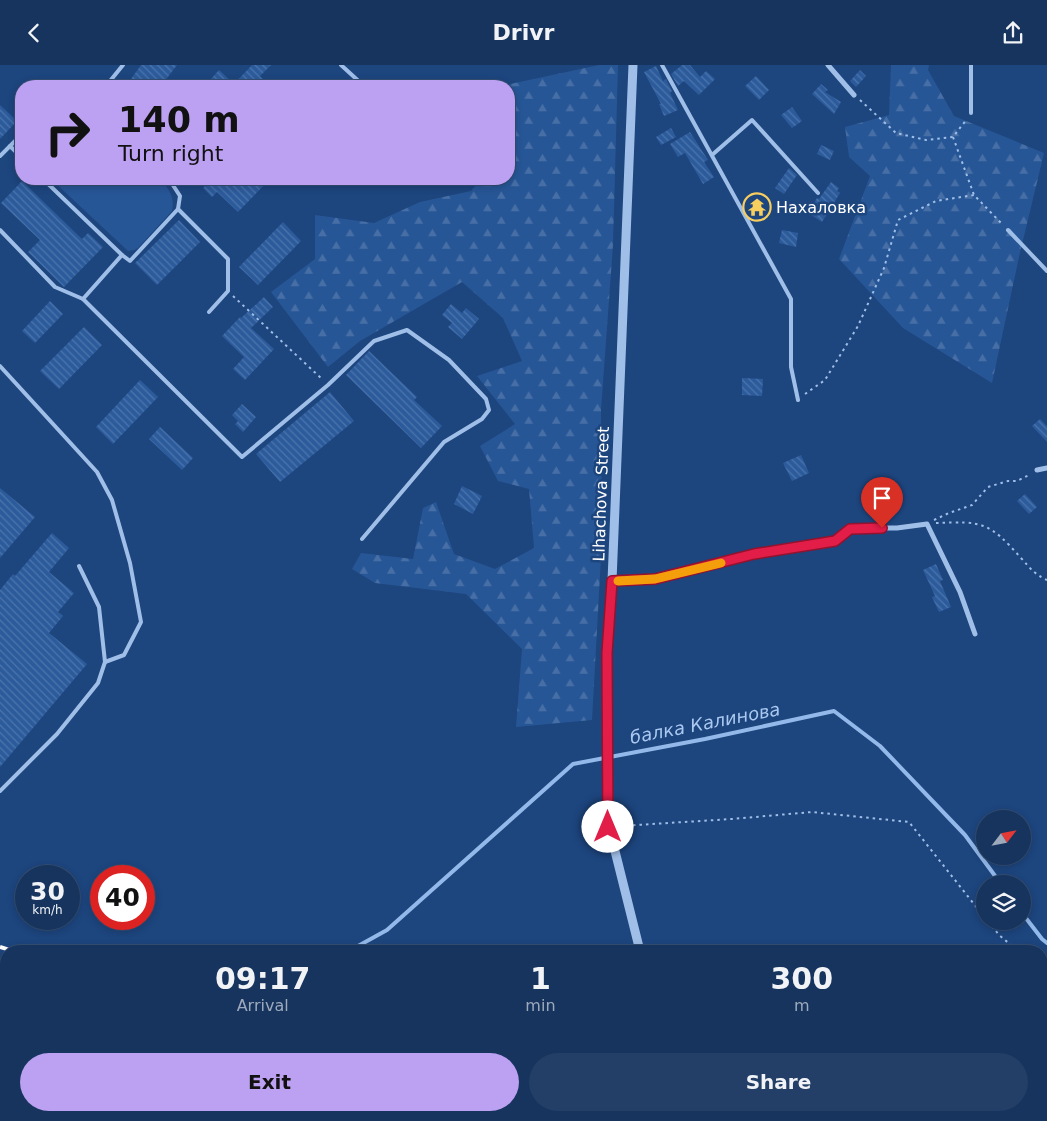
<!DOCTYPE html>
<meta charset="utf-8">
<style>
:root{--surface:#16345e;--page:#233f67;--text:#f1f3f6;--muted:#9eaabc;--line:#354f73;--accent:#bca0f2}
body{margin:0;font-family:"DejaVu Sans",sans-serif;background:var(--page);color:var(--text);height:100vh;display:flex;flex-direction:column;font-size:19px;white-space:nowrap}
*{box-sizing:border-box;margin:0}
p{font-size:16px;color:var(--muted)}
.icon{flex:none;width:28px;height:28px;fill:none;stroke:currentColor;stroke-width:2;stroke-linecap:round;stroke-linejoin:round}
.map{position:relative;flex:1;overflow:hidden}
.side{position:absolute;left:0px;top:880px;width:1048px;height:176px;display:flex;flex-direction:column;background:var(--surface);border-radius:20px 20px 0 0;box-shadow:0 2px 8px #0003,0 0 0 1px var(--line)}
.side>*{flex:none}
.top-card{position:absolute;left:15px;top:15px;width:500px;height:105px;border-radius:20px;box-shadow:0 2px 8px #0003,0 0 0 1px var(--line);background:#bca0f2;color:#111;overflow:hidden}
.needle{width:32px;rotate:58deg}
.controls{position:absolute;left:976px;top:745px;display:grid;gap:10px}
.controls a{display:grid;place-items:center;width:55px;height:55px;border-radius:50%;background:var(--surface);box-shadow:0 2px 8px #0003,0 0 0 1px var(--line);font-size:25px}
.speed{position:absolute;left:15px;top:800px;display:flex;gap:10px;font-size:25px;font-weight:700;text-align:center}
.speed>*{display:grid;place-content:center;width:65px;height:65px;border-radius:50%;background:var(--surface);box-shadow:0 2px 8px #0003,0 0 0 1px var(--line);line-height:1}
.speed small{font-size:12px;font-weight:400}
.speed .limit{border:8px solid #d22;background:#fff;color:#111}
.pin{position:absolute;display:grid;place-items:center;width:42px;height:42px;color:#fff;margin:-51px -21px;border-radius:50% 50% 50% 0;rotate:-45deg;box-shadow:0 0 5px #0007}
.pin .icon{rotate:45deg}
.me{position:absolute;width:55px;margin:-28px;rotate:0deg;stroke-linejoin:round;filter:drop-shadow(0 0 4px #0008)}
.turn{display:flex;align-items:center;gap:18px;height:105px;padding:0 20px;font-size:22px}
.turn .icon{width:65px;height:65px;stroke-width:2.5}
.turn b{display:block;font-size:35px;line-height:42px}
.eta{display:flex;justify-content:space-evenly;align-items:center;height:85px;text-align:center}
.eta b{font-size:30px;font-weight:600;line-height:35px}
.button{display:flex;gap:10px;margin-top:auto;padding:10px 20px}
.button a{flex:1;height:58px;border-radius:30px;background:var(--accent);color:#111;font-size:20px;font-weight:600;line-height:58px;text-align:center}
.button a+a{background:var(--page);color:var(--text)}
header{display:flex;justify-content:space-between;align-items:center;height:65px;padding:0 20px;background:var(--surface);font-size:22px;font-weight:600}
.map>svg:first-child{display:block}
.grass{fill:#275696}
.forest{fill:url(#forest-firs)}
.lines{fill:none;stroke-linecap:round;stroke-linejoin:round}
.stream{stroke:#93b9ea;stroke-width:4}
.building{fill:url(#building-back-hatch)}
.path{stroke:#a0bfe8;stroke-width:2;stroke-dasharray:2.5 4;stroke-linecap:butt}
.service{stroke:#a0bfe8;stroke-width:4}
.minor{stroke:#a0bfe8;stroke-width:5}
.tertiary{stroke:#a0bfe8;stroke-width:9}
.rail{stroke:#fff;stroke-width:4;stroke-dasharray:9 4;stroke-linecap:butt}
.route-casing{stroke:#92132f;stroke-width:12}
.route{stroke:#e11d48;stroke-width:9}
.slow{stroke:#f59e0b;stroke-width:9}
.labels{text-anchor:middle;dominant-baseline:central;stroke-width:5;stroke-linejoin:round;paint-order:stroke}
.poi-label{font-size:16px;fill:#fff;stroke:#1d457e;text-anchor:start}
.street-label{font-size:16px;fill:#fff;stroke:#1d457e}
.water-label{font-size:18px;font-style:italic;fill:#abc9f0;stroke:#1d457e}
</style>
<header><svg class="icon" aria-label="back" viewBox="0 0 24 24"><path d="M15 5l-7 7 7 7"/></svg>Drivr<svg class="icon" aria-label="share" viewBox="0 0 24 24"><path d="M12 15V3M7 8l5-5 5 5M5 13v7h14v-7"/></svg></header>
<div class="map">
<svg width="1047" height="1056" viewBox="0 0 1047 1056">
<defs>
<pattern id="forest-firs" width="22" height="20" patternUnits="userSpaceOnUse" patternTransform="scale(1.25)"><rect width="22" height="20" fill="#275696"/><path d="M5 1l3.5 6h-7zM16 11l3.5 6h-7z" fill="#476fa6"/></pattern>
<pattern id="building-back-hatch" width="6" height="6" patternUnits="userSpaceOnUse" patternTransform="scale(1.25)"><rect width="6" height="6" fill="#2c5b9c"/><path d="M-1 5l2 2M0 0l6 6M5-1l2 2" fill="none" stroke="#4c74ab"/></pattern>
</defs>
<rect width="100%" height="100%" fill="#1d457e"/>
<path class="grass" d="M51,114H160C169,123 175,133 172,146L138,183L134,185L128,186Z"/>
<g class="forest">
<path d="M599,0H618L613,180L601,345L602,474L592,655L516,662L522,584L466,529L375,518L352,504L361,488L413,494L423,443L436,437L454,489L495,504L534,483L529,424L498,416L480,381L515,359L477,311L522,296L503,253L462,217L360,276L328,302L271,227L315,194V150L374,158L420,137L471,126L481,114H509V21H501Z"/>
<path d="M891,0H929L928,5L954,51L1044,88L1019,192L992,318L903,263L839,194L870,111L849,92L845,62L889,50Z"/>
</g>
<g class="lines">
<g class="stream">
<path d="M1022,848L1042,874L1047,878"/>
<path d="M349,886L387,865L573,699L705,674L834,646L880,681L965,770L1001,819"/>
<path d="M343,1050L355,1056"/>
<path d="M68,1056L77,1050"/>
</g>
</g>
<g class="building">
<path d="M141,0H177L161,21H126Z"/>
<path d="M252,0H271L260,11L270,21H214L209,16L219,5L234,19Z"/>
<path d="M682,0H690L700,12L706,6L715,14L699,30L684,16L678,21L671,9Z"/>
<path d="M656,1L663,16L666,14L672,26L670,28L678,45L664,51L659,39H661L644,7Z"/>
<path d="M860,5L866,11L856,22L850,16Z"/>
<path d="M756,11L769,25L759,35L745,21Z"/>
<path d="M821,19L828,25L825,27L841,37L834,49L812,29Z"/>
<path d="M0,40L17,56L0,74Z"/>
<path d="M792,42L802,56L792,63L781,50Z"/>
<path d="M671,63L676,72L661,80L656,72Z"/>
<path d="M690,67L708,95L704,97L714,112L703,119L685,88L678,92L670,79Z"/>
<path d="M821,80L834,86L830,95L817,89Z"/>
<path d="M789,103L797,110L784,129L775,123Z"/>
<path d="M212,114H270L238,147L217,127L212,132L203,123Z"/>
<path d="M22,116L82,174L88,168L103,182L64,222L28,187L40,175L1,138Z"/>
<path d="M831,117L839,123L837,126L840,128L822,157L808,148L817,133L819,134Z"/>
<path d="M179,155L200,177L157,220L135,198Z"/>
<path d="M283,157L301,176L258,220L239,202Z"/>
<path d="M782,165L798,168L796,182L779,178Z"/>
<path d="M264,232L273,242L251,263L274,284L245,315L233,304L244,292L222,271L240,252L241,253Z"/>
<path d="M50,236L63,249L35,278L22,266Z"/>
<path d="M451,239L462,248L466,243L479,254L462,274L448,262L452,258L442,250Z"/>
<path d="M84,262L102,280L59,324L40,306Z"/>
<path d="M369,286L417,332L414,335L442,361L421,383L346,310Z"/>
<path d="M742,313L763,314L762,331L742,330Z"/>
<path d="M140,315L158,332L113,379L96,362Z"/>
<path d="M330,327L354,356L280,417L256,389Z"/>
<path d="M242,339L256,352L243,367L235,359L238,356L232,350Z"/>
<path d="M1040,354L1047,361V377L1032,361Z"/>
<path d="M160,362L193,393L182,405L149,374Z"/>
<path d="M801,390L809,408L792,416L783,398Z"/>
<path d="M462,421L482,431L473,449L454,439Z"/>
<path d="M0,423L35,452L0,493Z"/>
<path d="M1025,429L1037,442L1029,449L1017,436Z"/>
<path d="M52,468L69,483L49,507L74,528L58,547L63,551L49,568L87,599L0,702V525L13,509L15,511Z"/>
<path d="M936,499L943,515L940,516L951,542L939,547L932,532L935,531L923,505Z"/>
</g>
<g class="lines">
<g class="path">
<path d="M860,35L896,68L926,75L953,72L967,54"/>
<path d="M953,72L974,130L1002,159"/>
<path d="M233,231L323,315"/>
<path d="M805,329L825,315L858,261L884,203L898,155L936,136L974,130"/>
<path d="M934,455L949,448L972,440L988,422L1008,416H1017L1031,409"/>
<path d="M936,458C983,456 989,457 1021,493C1030,503 1034,509 1047,515"/>
<path d="M620,761L732,754L812,747L909,757L985,853"/>
<path d="M988,856L999,870L1018,886"/>
<path d="M1041,906L1047,910"/>
</g>
<g class="service">
<path d="M341,0L364,21"/>
<path d="M662,0L791,234V302L798,335"/>
<path d="M106,21L123,0"/>
<path d="M971,48V0"/>
<path d="M10,81L21,92"/>
<path d="M712,90L752,55L818,128"/>
<path d="M0,91L21,70"/>
<path d="M43,114L122,190"/>
<path d="M169,114L180,131L178,144L228,194V226L209,247"/>
<path d="M178,144L130,196L122,190L83,234L242,392L328,320L374,276L407,265L449,295L486,334L489,345L482,354L444,377L362,474"/>
<path d="M0,165L55,222L83,234"/>
<path d="M1008,165L1047,206"/>
<path d="M0,301L97,407L112,435L130,498L141,557L124,590L105,597"/>
<path d="M0,726L57,669L98,618L105,597L99,542L79,501"/>
<path d="M255,1050L275,1056"/>
<path d="M498,1050L523,1056"/>
<path d="M107,1056L121,1050"/>
<path d="M282,1056L285,1050"/>
</g>
<g class="minor">
<path d="M828,0L854,30"/>
<path d="M1037,405L1047,403"/>
<path d="M612,516L655,514L754,489L835,476L850,463H897L927,459L960,527L975,569"/>
</g>
<g class="tertiary">
<path d="M633,0L612,516L607,588L609,762L640,886"/>
<path d="M688,1050L690,1056"/>
</g>
<g class="rail">
<path d="M0,882L13,886"/>
<path d="M603,1050L626,1056"/>
</g>
</g>
<g class="lines">
<g class="route-casing">
<path id="route" d="M608,762L607,588L612,516L655,514L754,489L835,476L850,464L882,463"/>
</g>
<use href="#route" class="route"/>
<path class="slow" d="M618,516L655,514L721,498"/>
</g>
<defs>
<g id="temple-ring" transform="scale(1.4375)"><circle r="9.5" fill="#1d457e" stroke="#f8cf5e" stroke-width="1.5"/><path d="M0-6L5-2H3V0L6.5 2.5H4V6H1.5V3h-3V6H-4V2.5H-6.5L-3 0V-2H-5Z" fill="#f8cf5e"/></g>
</defs>
<g fill-rule="evenodd">
<use href="#temple-ring" x="757" y="142"/>
</g>
<g class="labels">
<g class="poi-label">
<text x="776" y="142">Нахаловка</text>
</g>
<g class="street-label">
<text transform="translate(601 429) rotate(-88)">Lihachova Street</text>
</g>
<g class="water-label">
<text transform="translate(705 658) rotate(-11)">балка Калинова</text>
</g>
</g>
</svg>
<div class="controls">
<a><svg class="needle" viewBox="-14 -14 28 28"><path d="M0-13l5 13h-10z" fill="#e53935"/><path d="M0 13l5-13h-10z" fill="#9eaabc"/></svg></a>
<a><svg class="icon" aria-label="layers" viewBox="0 0 24 24"><path d="M12 4l9 5-9 5-9-5zM3 14l9 5 9-5"/></svg></a>
</div>
<div class="speed"><div>30<small>km/h</small></div><div class="limit">40</div></div>
<div class="pin" style="left:882px;top:463px;background:#d93025"><svg class="icon" aria-label="arrive" viewBox="0 0 24 24"><path d="M6 21V4h12l-3 4 3 4H6"/></svg></div>
<svg class="me" style="left:608px;top:762px" viewBox="-20 -20 40 40"><circle r="19" fill="#fff"/><path d="M0-13L10 11 0 6-10 11z" fill="#e11d48"/></svg>
<div class="top-card">
<div class="turn"><svg class="icon" aria-label="right" viewBox="0 0 24 24"><path d="M7 20v-9h11M14 6l5 5-5 5"/></svg><div><b>140 m</b>Turn right</div></div>
</div>
<section class="side">
<div class="eta">
<div><b>09:17</b><p>Arrival</p></div>
<div><b>1</b><p>min</p></div>
<div><b>300</b><p>m</p></div>
</div>
<div class="button"><a>Exit</a><a>Share</a></div>
</section>
</div>
